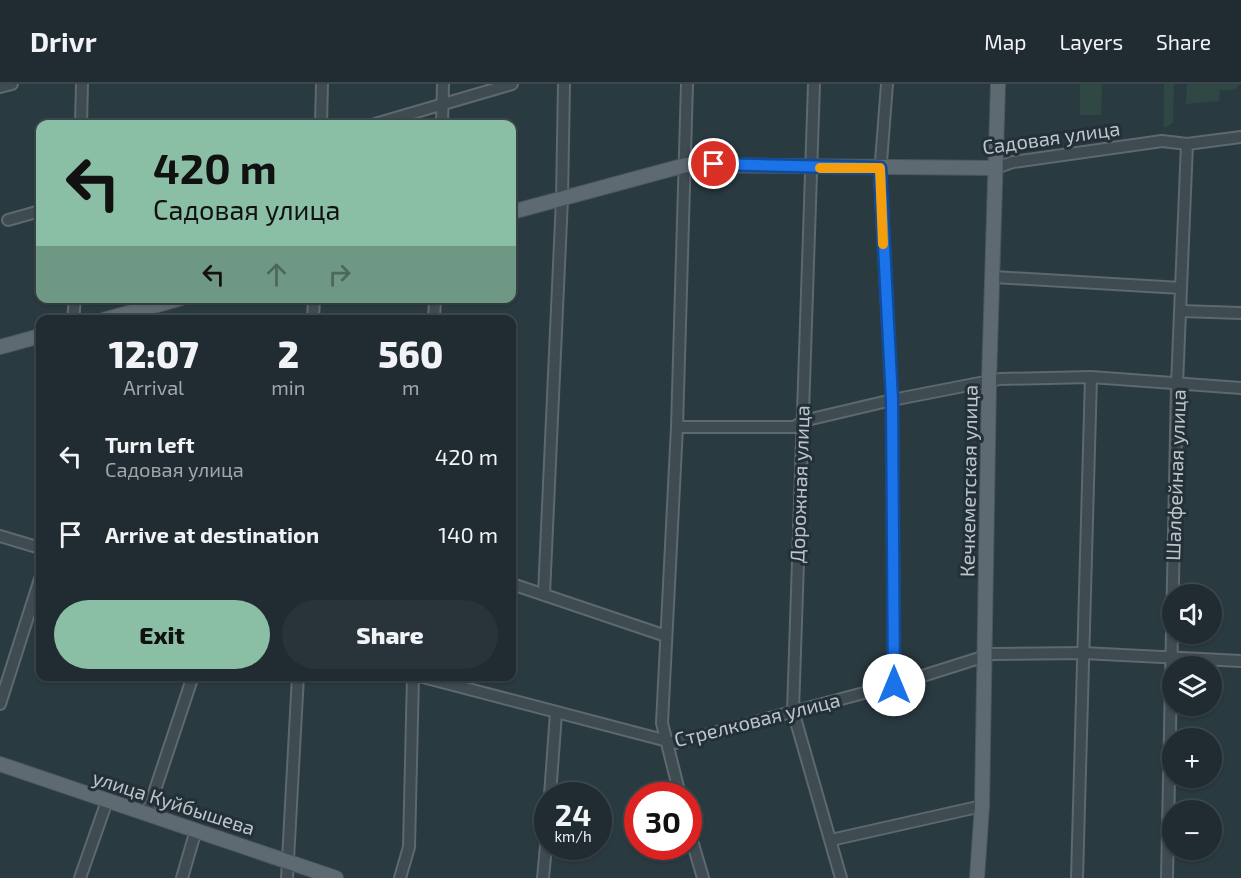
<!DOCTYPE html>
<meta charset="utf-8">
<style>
:root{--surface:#202c31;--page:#283439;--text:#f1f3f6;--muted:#a2a7ab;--line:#3d484d;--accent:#8abfa5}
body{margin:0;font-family:"Exo 2",sans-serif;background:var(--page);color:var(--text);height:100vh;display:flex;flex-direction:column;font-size:22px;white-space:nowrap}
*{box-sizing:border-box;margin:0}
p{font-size:20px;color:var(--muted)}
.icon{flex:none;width:33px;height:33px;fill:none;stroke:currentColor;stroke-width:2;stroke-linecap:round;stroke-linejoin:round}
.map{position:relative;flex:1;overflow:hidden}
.drawer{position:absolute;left:36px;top:231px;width:480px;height:366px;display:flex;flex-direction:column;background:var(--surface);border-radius:12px;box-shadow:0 2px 4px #0004,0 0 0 2px var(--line)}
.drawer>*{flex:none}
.hud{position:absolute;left:36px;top:36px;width:480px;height:183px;border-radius:12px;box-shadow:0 2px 4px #0004,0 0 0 2px var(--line);background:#8abfa5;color:#111;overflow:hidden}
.fabs{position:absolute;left:1162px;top:500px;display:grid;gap:12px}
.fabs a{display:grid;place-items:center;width:60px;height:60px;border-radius:50%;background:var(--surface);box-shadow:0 2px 4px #0004,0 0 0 2px var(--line);font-size:30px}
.speed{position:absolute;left:534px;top:698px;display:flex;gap:12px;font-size:30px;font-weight:700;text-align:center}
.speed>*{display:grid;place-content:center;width:78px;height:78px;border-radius:50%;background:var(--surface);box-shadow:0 2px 4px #0004,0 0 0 2px var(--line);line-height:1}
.speed small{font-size:15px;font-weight:400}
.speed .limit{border:9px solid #d22;background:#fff;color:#111}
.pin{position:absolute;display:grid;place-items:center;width:51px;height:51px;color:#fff;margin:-26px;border:3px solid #fff;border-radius:50%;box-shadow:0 2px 6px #0007}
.me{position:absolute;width:66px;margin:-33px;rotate:0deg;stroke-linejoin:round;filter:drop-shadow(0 0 4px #0008)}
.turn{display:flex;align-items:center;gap:21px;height:126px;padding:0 18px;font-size:27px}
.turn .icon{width:78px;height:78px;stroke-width:2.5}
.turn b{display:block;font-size:42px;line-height:51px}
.lanes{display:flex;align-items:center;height:57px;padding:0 18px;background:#0003;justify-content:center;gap:30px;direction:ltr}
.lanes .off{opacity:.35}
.eta{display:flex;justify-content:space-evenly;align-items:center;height:102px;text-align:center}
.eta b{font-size:36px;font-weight:800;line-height:42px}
.cta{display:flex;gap:12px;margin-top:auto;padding:12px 18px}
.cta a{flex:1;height:69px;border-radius:36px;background:var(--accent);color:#111;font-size:24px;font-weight:800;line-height:69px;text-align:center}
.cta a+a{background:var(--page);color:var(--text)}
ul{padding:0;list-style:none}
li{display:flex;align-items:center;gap:18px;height:78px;padding:0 18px}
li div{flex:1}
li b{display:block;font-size:22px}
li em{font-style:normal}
header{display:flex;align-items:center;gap:36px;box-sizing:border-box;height:84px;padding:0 30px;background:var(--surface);border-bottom:2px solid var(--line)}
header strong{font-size:28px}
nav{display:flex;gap:33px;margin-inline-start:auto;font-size:21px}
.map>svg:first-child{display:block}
.green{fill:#304843}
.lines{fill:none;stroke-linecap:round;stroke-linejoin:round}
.minor-casing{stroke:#5d686f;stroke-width:14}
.major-casing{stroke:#4b575e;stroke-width:16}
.minor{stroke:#3e4b51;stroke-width:10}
.major{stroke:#5d6a71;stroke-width:14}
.route-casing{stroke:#114b97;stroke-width:15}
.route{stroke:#1a73e8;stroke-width:10}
.slow{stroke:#f59e0b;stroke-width:10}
.labels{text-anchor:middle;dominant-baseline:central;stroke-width:6;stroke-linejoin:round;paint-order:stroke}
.street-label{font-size:20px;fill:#bcc5cb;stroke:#233037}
</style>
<header>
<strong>Drivr</strong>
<nav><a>Map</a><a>Layers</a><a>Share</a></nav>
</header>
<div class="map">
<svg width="1241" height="794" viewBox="0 0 1241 794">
<rect width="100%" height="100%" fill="#2a3a41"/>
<g class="green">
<path d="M1080,0H1102L1101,31H1080Z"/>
<path d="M1164,0H1174L1173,39L1164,44Z"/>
<path d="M1187,0H1240L1234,6H1220L1219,17L1186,20Z"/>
</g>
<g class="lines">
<g class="minor-casing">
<g id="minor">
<path d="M814,0L793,627L841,794"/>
<path d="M887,0L880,91L892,316L894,601"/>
<path d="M0,3L12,0"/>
<path d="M81,40L82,0"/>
<path d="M321,40L322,0"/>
<path d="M375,40L512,0"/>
<path d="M442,40L443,0"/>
<path d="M996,84L1013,78L1162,57L1187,60L1241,53"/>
<path d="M8,136L40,127"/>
<path d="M994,193L1181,204"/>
<path d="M1181,227L1241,229"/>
<path d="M73,236L75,214"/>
<path d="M313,236L314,214"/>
<path d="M434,236L435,214"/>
<path d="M677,343H794L807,336L892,316L1000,295L1091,293L1241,304"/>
<path d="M0,452L40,464"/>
<path d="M512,500L666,552"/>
<path d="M544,510L562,115L564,0"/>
<path d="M419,592L675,659L894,601L992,570L1083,569L1241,577"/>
<path d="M0,620L40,495"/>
<path d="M550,711L556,629"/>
<path d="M680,711L662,639L677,343L687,0"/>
<path d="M147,730L193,592"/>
<path d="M688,743L703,794"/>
<path d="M831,756L982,722"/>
<path d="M80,794L107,717"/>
<path d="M182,794L196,746"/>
<path d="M287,794L298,592"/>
<path d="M400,794L409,763L413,592"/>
<path d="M543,794L548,741"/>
<path d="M1077,794L1091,293"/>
<path d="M1167,794L1177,301L1187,60"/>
</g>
</g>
<g class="major-casing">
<g id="major">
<path d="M512,128L686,81L996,84"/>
<path d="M103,236L182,214"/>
<path d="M0,263L40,252"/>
<path d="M0,680L336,794"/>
<path d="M977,794L982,722L989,297L998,0"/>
</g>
</g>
<use href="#minor" class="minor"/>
<use href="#major" class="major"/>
</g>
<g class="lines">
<g class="route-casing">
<path id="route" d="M714,80L880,84L892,316L894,601"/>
</g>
<use href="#route" class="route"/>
<path class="slow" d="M820,84H880L883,160"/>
</g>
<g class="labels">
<g class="street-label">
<text transform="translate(1051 53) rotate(-8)">Садовая улица</text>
<text transform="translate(1175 391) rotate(-88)">Шалфейная улица</text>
<text transform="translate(968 397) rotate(-89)">Кечкеметская улица</text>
<text transform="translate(799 400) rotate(-88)">Дорожная улица</text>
<text transform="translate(757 635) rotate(-14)">Стрелковая улица</text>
<text transform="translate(174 718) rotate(18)">улица Куйбышева</text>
</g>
</g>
</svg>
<div class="fabs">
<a><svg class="icon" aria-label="sound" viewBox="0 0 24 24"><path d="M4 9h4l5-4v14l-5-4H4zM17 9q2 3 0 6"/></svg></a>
<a><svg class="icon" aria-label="layers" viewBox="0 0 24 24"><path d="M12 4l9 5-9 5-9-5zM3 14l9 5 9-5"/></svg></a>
<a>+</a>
<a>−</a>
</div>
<div class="speed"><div>24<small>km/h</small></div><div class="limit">30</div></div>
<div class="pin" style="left:714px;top:80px;background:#d93025"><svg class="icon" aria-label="arrive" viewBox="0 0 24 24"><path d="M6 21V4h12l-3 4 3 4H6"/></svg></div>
<svg class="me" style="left:894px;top:601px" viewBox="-20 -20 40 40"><circle r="19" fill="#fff"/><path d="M0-13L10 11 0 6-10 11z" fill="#1a73e8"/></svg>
<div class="hud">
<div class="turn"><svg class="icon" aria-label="left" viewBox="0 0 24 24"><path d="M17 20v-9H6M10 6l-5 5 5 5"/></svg><div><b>420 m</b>Садовая улица</div></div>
<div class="lanes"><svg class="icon" aria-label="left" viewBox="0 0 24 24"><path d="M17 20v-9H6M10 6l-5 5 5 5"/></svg><svg class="icon off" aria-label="ahead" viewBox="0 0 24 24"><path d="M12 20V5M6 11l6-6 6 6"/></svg><svg class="icon off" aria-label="right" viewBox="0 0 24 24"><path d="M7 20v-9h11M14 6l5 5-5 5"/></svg></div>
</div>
<section class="drawer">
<div class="eta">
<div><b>12:07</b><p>Arrival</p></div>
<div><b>2</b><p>min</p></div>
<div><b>560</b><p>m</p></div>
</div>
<ul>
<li><svg class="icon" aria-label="left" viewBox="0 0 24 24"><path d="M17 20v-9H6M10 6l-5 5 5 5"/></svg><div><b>Turn left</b><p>Садовая улица</p></div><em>420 m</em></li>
<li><svg class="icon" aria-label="arrive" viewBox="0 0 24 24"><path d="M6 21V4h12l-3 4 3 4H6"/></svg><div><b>Arrive at destination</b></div><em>140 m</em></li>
</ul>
<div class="cta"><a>Exit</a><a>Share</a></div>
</section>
</div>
